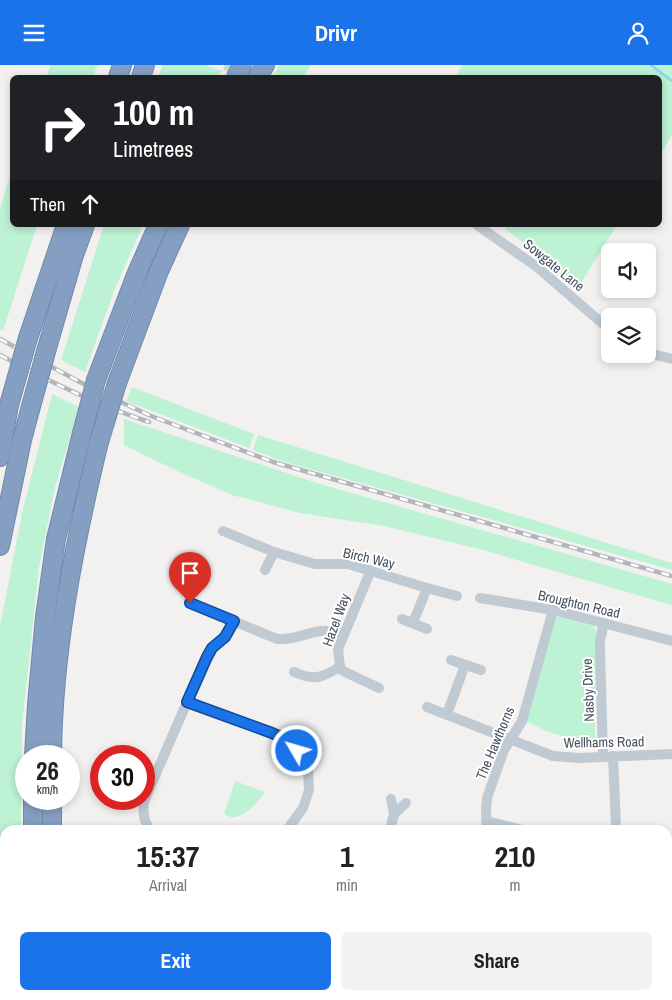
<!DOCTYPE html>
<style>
:root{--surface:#fff;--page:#f2f2f2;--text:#222;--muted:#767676;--accent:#1a73e8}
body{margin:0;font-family:"Archivo Narrow",sans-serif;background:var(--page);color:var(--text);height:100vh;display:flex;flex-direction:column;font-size:19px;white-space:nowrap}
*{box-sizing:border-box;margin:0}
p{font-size:16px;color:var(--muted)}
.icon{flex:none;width:28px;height:28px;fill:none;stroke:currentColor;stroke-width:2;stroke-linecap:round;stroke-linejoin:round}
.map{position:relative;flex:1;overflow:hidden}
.details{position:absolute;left:0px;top:760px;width:672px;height:175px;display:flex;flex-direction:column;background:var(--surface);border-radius:15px 15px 0 0;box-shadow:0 2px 8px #0003}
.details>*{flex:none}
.guide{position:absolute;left:10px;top:10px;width:652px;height:152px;border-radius:8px;box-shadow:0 2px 8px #0003;background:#202124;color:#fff;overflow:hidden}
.controls{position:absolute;left:601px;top:178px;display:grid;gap:10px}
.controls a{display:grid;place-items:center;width:55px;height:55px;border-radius:8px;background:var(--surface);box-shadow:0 2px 8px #0003;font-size:25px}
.speed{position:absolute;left:15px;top:680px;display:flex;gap:10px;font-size:25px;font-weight:700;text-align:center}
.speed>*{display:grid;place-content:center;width:65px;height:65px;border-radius:50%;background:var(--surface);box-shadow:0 2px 8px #0003;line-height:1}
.speed small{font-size:12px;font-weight:400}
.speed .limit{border:8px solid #d22;background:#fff;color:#111}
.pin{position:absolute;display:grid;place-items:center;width:42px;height:42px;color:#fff;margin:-51px -21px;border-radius:50% 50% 50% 0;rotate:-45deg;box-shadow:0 0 5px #0007}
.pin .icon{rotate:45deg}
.me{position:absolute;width:55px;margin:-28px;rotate:308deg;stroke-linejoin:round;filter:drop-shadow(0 0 4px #0008)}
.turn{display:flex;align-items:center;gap:18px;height:105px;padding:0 20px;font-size:22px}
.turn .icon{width:65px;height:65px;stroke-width:2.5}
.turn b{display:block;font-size:35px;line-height:42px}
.then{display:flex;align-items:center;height:48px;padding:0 20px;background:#0003;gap:10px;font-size:19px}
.eta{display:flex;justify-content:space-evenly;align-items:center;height:85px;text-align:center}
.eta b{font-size:30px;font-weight:800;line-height:35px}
.button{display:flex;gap:10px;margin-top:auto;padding:10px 20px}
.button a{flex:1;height:58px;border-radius:8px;background:var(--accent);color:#fff;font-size:20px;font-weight:800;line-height:58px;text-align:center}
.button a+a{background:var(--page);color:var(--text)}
header{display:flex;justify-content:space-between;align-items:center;height:65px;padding:0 20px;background:var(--accent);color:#fff;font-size:22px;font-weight:800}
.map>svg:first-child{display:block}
.green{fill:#bdf2d4}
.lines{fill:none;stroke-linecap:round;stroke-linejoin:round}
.stream{stroke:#87d6f2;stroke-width:2.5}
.minor-tunnel{stroke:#d1d0d3;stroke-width:10;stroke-dasharray:10 5;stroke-linecap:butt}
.motorway-casing{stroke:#708aad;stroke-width:20}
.minor{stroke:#c0cad3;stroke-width:10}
.tertiary{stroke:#c0cad3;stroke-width:12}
.motorway{stroke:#859fc2;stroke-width:18}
.rail-casing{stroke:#b2b5bb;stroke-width:4.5}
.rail{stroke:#fff;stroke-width:2.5;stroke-dasharray:8;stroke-linecap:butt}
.motorway-bridge-casing{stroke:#708aad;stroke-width:20;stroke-linecap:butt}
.motorway-bridge{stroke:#859fc2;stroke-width:18}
.route-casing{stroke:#114b97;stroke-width:12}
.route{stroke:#1a73e8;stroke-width:9}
.labels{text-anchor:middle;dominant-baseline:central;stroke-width:4;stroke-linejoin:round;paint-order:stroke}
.street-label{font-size:14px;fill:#47525f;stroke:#fff}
</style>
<header><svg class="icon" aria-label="menu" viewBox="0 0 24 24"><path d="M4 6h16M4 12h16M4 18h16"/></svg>Drivr<svg class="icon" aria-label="person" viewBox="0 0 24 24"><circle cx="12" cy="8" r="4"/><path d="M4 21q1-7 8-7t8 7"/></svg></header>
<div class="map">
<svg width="672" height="935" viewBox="0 0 672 935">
<rect width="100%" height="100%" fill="#f3f0f0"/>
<g class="green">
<path d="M51,0H98L92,12H46Z"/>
<path d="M163,0H205L222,6L218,12H158Z"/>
<path d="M279,0H311L303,12H281L274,10Z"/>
<path d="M462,0H672V70L660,90V12H456Z"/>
<path d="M12,104V160H37L3,266L0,264V144Z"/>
<path d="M104,160H143L114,226L85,307L61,295Z"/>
<path d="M508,160H617L576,226L520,175L505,164Z"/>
<path d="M132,322L254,369L249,383L126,336Z"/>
<path d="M52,329L79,342L55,422L39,502L22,660L21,765H5V789L0,788V562L22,448Z"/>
<path d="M124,354L317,418L672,519V540L479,484L384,461L300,448L232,430L173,404L124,380Z"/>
<path d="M258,370L672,498V505L285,397L253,385Z"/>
<path d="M556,551L593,561L596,564L595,677C565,673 552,670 526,656Z"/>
<path d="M235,716L265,727C260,735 243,754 232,752C229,752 227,750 224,749Z"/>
<path d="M87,930H119L120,935H88Z"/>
</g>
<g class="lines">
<path class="stream" d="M651,0L672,16"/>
<path class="minor-tunnel" d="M225,0L259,12"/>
<g class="motorway-casing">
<g id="motorway">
<path d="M118,12L122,0"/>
<path d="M141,12L145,0"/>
<path d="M236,12L242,0"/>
<path d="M258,12L265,0"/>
<path d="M28,273L66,160"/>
<path d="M47,283L74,190L85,160"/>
<path d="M96,315L136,210L158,160"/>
<path d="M117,318L159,206L180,160"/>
<path d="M0,392L9,340"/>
<path d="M0,481L22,375L30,345"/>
<path d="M34,691L37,639L45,552L56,474L82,368"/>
<path d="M52,691C53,585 74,480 99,377"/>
<path d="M52,734V765"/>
<path d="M33,765V734"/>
<path d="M45,930L46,935"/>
<path d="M66,930L68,935"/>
</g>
</g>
<g class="minor">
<path d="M477,160L537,202L610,265"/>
<path d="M648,288L672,294"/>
<path d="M223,466L274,487L315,499H348L427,523L457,531"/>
<path d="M265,505L274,487"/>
<path d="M371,505L338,584L340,602L343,606L379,623"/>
<path d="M480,533L553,545L672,576"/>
<path d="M190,538L277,574C303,576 314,559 343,569"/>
<path d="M402,554L427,564"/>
<path d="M413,558L427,523"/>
<path d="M451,595L481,605"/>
<path d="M294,607C315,616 321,613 340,602"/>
<path d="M187,637L283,673L297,686L308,705L309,725L303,743L287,765"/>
<path d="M427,642L553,691L579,693L672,689"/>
<path d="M447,649L465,600"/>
<path d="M603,691L600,587V575L604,558"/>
<path d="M394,749L406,738"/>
<path d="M486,756L523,765"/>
<path d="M150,765C143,755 142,745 145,734L207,591C216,578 227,572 234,556"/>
<path d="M390,765L394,749L391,734"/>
<path d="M487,765L486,745L487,733L504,685L522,656L553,545"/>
<path d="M612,765L616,762L613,691"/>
<path d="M515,935L517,930"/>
<path d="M590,935L591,930"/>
</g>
<g class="tertiary">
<path d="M0,798L5,799"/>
<path d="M668,868H672"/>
</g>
<use href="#motorway" class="motorway"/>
<g class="rail-casing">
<g id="rail">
<path d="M0,274L91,323L151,351L273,397L672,511"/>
<path d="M0,290C48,316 97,340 149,357"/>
</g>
</g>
<use href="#rail" class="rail"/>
<g class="motorway-bridge-casing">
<g id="motorway-bridge">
<path d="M9,340L28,273"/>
<path d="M30,345L47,283"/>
<path d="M82,368L96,315"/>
<path d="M99,377L117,318"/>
</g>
</g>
<use href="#motorway-bridge" class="motorway-bridge"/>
</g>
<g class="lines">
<g class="route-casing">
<path id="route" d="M190,538L234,556L225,572L212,583L207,592L187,637L272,668L283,673L297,686"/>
</g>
<use href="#route" class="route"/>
</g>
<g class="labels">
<g class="street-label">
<text transform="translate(554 200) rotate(39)">Sowgate Lane</text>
<text transform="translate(369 493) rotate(13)">Birch Way</text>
<text transform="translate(579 539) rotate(13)">Broughton Road</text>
<text transform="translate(336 555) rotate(-70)">Hazel Way</text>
<text transform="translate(588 625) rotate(-92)">Nasby Drive</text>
<text transform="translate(604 677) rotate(-1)">Wellhams Road</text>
<text transform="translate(495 678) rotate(-67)">The Hawthorns</text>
</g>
</g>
</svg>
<div class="controls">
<a><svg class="icon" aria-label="sound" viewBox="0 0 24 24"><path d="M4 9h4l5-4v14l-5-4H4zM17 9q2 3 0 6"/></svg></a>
<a><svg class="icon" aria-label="layers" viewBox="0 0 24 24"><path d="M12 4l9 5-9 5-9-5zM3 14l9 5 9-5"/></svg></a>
</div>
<div class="speed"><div>26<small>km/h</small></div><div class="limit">30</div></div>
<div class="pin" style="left:190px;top:538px;background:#d93025"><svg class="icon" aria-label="arrive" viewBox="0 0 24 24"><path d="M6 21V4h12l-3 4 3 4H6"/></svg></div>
<svg class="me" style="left:297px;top:686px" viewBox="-20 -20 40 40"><circle r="17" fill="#1a73e8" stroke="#fff" stroke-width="3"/><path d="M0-11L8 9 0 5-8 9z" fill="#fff"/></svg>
<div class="guide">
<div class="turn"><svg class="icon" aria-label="right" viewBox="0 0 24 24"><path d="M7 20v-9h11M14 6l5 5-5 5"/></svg><div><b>100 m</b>Limetrees</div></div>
<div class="then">Then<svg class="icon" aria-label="ahead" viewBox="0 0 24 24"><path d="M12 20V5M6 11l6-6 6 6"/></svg></div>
</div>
<section class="details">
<div class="eta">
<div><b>15:37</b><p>Arrival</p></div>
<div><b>1</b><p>min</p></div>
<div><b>210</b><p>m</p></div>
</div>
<div class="button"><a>Exit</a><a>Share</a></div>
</section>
</div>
